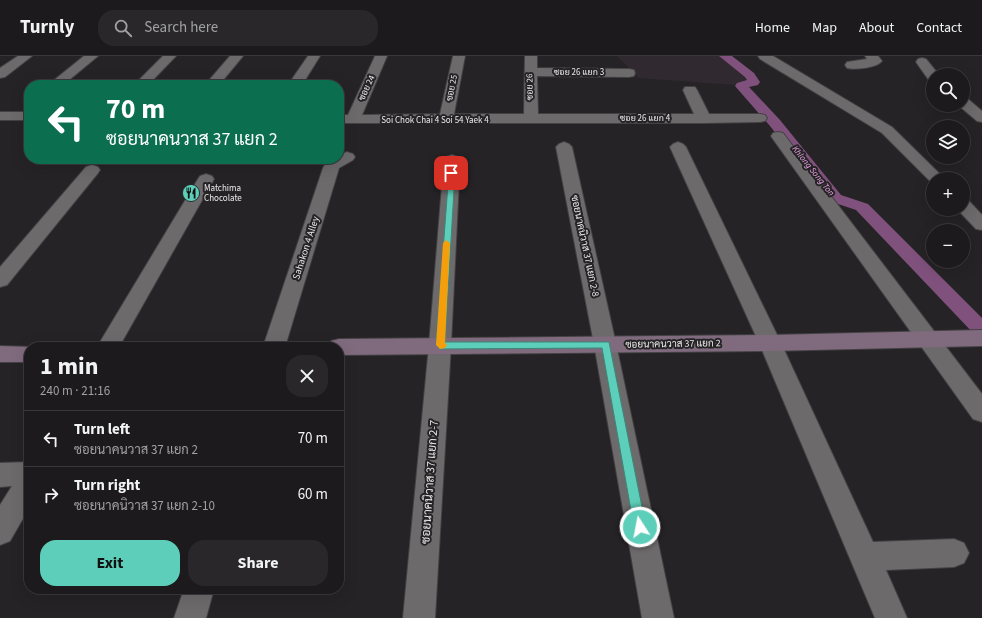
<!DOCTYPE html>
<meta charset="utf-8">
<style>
:root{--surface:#1c1a1c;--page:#292729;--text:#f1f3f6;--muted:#a0a1a3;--line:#3a383b;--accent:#5dceb9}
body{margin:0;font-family:"Source Sans 3",Sarabun,sans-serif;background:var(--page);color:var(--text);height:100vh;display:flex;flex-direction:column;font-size:15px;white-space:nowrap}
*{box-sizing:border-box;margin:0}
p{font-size:13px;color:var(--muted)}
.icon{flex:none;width:22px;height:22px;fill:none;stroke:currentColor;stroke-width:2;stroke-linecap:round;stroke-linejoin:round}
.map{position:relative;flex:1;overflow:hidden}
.details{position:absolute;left:24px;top:286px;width:320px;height:252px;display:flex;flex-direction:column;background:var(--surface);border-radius:16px;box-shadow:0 4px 16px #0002,0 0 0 1px var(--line)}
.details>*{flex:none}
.hud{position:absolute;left:24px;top:24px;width:320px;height:84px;border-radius:16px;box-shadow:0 4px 16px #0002,0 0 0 1px var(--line);background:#0b6e4f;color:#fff;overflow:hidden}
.buttons{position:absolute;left:926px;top:12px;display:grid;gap:8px}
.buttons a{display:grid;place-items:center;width:44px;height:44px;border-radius:50%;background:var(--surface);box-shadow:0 4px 16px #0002,0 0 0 1px var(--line);font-size:20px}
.pin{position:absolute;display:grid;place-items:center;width:34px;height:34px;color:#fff;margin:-17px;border-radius:8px;box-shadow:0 2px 6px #0006}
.me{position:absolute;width:44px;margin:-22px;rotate:349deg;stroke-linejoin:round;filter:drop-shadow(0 0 3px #0008)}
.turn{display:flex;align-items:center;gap:14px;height:84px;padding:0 16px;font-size:18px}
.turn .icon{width:52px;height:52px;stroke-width:2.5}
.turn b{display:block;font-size:28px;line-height:34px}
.round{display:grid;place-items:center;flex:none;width:42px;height:42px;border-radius:16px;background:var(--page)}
.overview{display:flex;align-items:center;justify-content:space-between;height:68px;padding:0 16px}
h1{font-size:24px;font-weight:700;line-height:30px}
.button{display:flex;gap:8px;margin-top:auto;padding:8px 16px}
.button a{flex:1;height:46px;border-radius:16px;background:var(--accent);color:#111;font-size:16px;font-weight:700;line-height:46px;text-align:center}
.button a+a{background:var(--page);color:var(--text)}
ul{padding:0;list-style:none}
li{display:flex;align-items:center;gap:12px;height:56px;padding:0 16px;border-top:1px solid var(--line)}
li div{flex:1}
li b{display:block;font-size:15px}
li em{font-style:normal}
header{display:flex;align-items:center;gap:24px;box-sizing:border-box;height:56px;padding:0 20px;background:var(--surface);border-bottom:1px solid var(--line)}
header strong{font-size:19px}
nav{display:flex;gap:22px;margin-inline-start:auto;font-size:14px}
.search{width:280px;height:36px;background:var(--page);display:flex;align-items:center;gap:10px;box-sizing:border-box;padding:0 14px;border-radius:16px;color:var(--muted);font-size:15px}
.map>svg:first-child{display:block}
.built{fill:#30292f}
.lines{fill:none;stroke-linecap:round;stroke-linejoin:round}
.canal{fill:#7f517c;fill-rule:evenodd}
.street-casing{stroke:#434143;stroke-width:2}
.secondary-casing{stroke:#434143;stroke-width:2}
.street{fill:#6d6a6c;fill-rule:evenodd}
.secondary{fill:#806b7e;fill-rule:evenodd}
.route{fill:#5dceb9;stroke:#3c8678}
.slow{fill:#f59e0b}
.labels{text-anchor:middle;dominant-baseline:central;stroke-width:4;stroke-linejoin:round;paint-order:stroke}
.far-street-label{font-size:9px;fill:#eae9ea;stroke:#252325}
.far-water-label{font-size:9px;font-style:italic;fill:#eba6e6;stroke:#252325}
.far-poi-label{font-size:9px;fill:#eae9ea;stroke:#252325;text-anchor:start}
.street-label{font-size:10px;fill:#eae9ea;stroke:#252325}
.near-street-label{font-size:12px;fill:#eae9ea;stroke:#252325}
</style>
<header>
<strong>Turnly</strong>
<div class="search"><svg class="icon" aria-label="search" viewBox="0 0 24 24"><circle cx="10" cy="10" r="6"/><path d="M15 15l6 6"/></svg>Search here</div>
<nav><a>Home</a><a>Map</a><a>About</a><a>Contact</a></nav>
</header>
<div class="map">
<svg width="982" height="562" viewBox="0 0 982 562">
<rect width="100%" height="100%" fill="#252325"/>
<path class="built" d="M617,0H722L749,23L747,26L734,29L639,22Z"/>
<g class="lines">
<path class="canal" d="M719,0H732L754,17L760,26L758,29L749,31L780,64L841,139L868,148L982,262V281L975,279L856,154L829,145L770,70L735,30L737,27L747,24L745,21Z"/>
<g class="street-casing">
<g id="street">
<path d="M18,0H32L5,21L0,22V12Z"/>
<path d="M84,0H98L63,29H48Z"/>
<path d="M163,0H176L148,29H134Z"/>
<path d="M230,0H243L219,29H205Z"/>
<path d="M308,0H320L302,29H288Z"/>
<path d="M375,0H387L362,59L440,58L453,0H465L454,58H524L525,0H537V12L629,13L634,14L635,17L634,20L629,21L537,20L538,58H694L683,34L685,31H695L697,34L709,58H760L765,59L767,62L765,65L760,66L704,67H339V59H348Z"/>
<path d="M758,0H773L892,71L945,123H933V127L931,126L882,77L760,3Z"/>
<path d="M865,0H878L882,5C877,12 855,14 847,12L845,9L847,6L867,3Z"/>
<path d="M922,2L926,3L939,19H933V24L928,23L916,6L918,3Z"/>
<path d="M963,42L968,43L982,55V66L977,65L958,49H963Z"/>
<rect x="0" y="56" width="29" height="8"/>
<path d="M778,76L783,77L982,338V366L973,363L773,83L771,80L773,77Z"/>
<path d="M564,86L569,88L572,91L616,288L674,562H642L594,288L556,91L559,88Z"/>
<path d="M678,86L683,88L686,91L781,287L873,486L954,483L964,487L969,497L964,507L954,511L886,514L907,562H875L759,287L670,91L673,88Z"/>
<path d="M347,96L353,98L355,101L353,104L339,112L285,291H263L323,112L328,104L339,103V99Z"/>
<path d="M452,99L458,101L460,104L451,289L435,562H403L429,289L444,104L446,101Z"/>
<path d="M92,109L98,111L100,114L98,117L7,229L0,231V211L86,111Z"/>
<path d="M206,118L212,120L214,123L119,291H97L198,123L200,120Z"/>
<path d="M963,144L969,145L982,159V174L976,173L957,153H963Z"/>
<path d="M29,406V452L10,485L0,489V449L12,430L0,431V407Z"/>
<path d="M184,533H214L206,562H174Z"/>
</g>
</g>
<g class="secondary-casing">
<g id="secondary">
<path d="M982,274V290L770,295L339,299V291H328L331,285L339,283L770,279Z"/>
<path d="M0,290L33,291H29V306H0Z"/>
</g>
</g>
<use href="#street" class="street"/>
<use href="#secondary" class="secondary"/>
</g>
<path class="route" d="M449,115L455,117L445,286H609L646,471L645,475L640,476L636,475L634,471L602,292L440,293L436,289Z"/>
<path class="slow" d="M446,184L450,187L445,287L447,289L445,292L440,293L436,289L443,187Z"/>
<defs>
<g id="restaurant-disc" transform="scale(0.9)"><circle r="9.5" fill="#5dceb9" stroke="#252325"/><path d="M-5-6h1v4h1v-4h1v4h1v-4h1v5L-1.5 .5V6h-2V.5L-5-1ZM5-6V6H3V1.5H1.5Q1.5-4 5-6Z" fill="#111"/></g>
</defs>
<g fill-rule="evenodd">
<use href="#restaurant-disc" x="191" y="137"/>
</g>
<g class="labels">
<g class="far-street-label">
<text x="579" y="16">ซอย 26 แยก 3</text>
<text transform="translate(530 31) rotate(-91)">ซอย 26</text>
<text transform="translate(367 32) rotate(-66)">ซอย 24</text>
<text transform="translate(452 32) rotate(-79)">ซอย 25</text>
<text x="645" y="62">ซอย 26 แยก 4</text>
<text x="435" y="64">Soi Chok Chai 4 Soi 54 Yaek 4</text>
</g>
<g class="far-water-label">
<text transform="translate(813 115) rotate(51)">Khlong Song Ton</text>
</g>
<g class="far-poi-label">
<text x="204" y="132">Matchima<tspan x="204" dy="10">Chocolate</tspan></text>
</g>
<g class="street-label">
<text transform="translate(585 190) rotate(78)">ซอยนาคนิวาส 37 แยก 2-8</text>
<text transform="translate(306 192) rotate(-72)">Sahakon 4 Alley</text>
<text transform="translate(673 288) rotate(-1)">ซอยนาคนวาส 37 แยก 2</text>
</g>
<g class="near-street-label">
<text transform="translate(430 426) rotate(-86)">ซอยนาคนิวาส 37 แยก 2-7</text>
</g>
</g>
</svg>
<div class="buttons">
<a><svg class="icon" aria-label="search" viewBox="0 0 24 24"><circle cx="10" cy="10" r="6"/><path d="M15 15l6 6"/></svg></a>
<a><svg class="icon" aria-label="layers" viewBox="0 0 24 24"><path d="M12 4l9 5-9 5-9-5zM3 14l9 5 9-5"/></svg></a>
<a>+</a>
<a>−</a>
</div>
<div class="pin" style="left:451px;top:117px;background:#d93025"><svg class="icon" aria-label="arrive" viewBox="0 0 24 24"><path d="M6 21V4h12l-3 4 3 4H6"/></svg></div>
<svg class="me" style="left:640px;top:471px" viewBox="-20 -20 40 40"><circle r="17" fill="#5dceb9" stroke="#fff" stroke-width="3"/><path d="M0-11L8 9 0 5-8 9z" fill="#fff"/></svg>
<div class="hud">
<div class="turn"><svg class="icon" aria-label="left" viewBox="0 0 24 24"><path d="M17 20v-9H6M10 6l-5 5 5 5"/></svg><div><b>70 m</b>ซอยนาคนวาส 37 แยก 2</div></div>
</div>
<section class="details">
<div class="overview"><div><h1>1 min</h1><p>240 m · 21:16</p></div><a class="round"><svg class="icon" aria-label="close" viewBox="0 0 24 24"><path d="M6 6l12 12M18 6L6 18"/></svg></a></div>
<ul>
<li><svg class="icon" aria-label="left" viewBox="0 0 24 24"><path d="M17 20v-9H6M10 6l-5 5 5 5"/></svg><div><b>Turn left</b><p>ซอยนาคนวาส 37 แยก 2</p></div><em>70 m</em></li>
<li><svg class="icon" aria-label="right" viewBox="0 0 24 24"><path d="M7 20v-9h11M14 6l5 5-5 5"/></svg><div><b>Turn right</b><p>ซอยนาคนิวาส 37 แยก 2-10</p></div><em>60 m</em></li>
</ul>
<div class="button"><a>Exit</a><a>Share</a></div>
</section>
</div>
